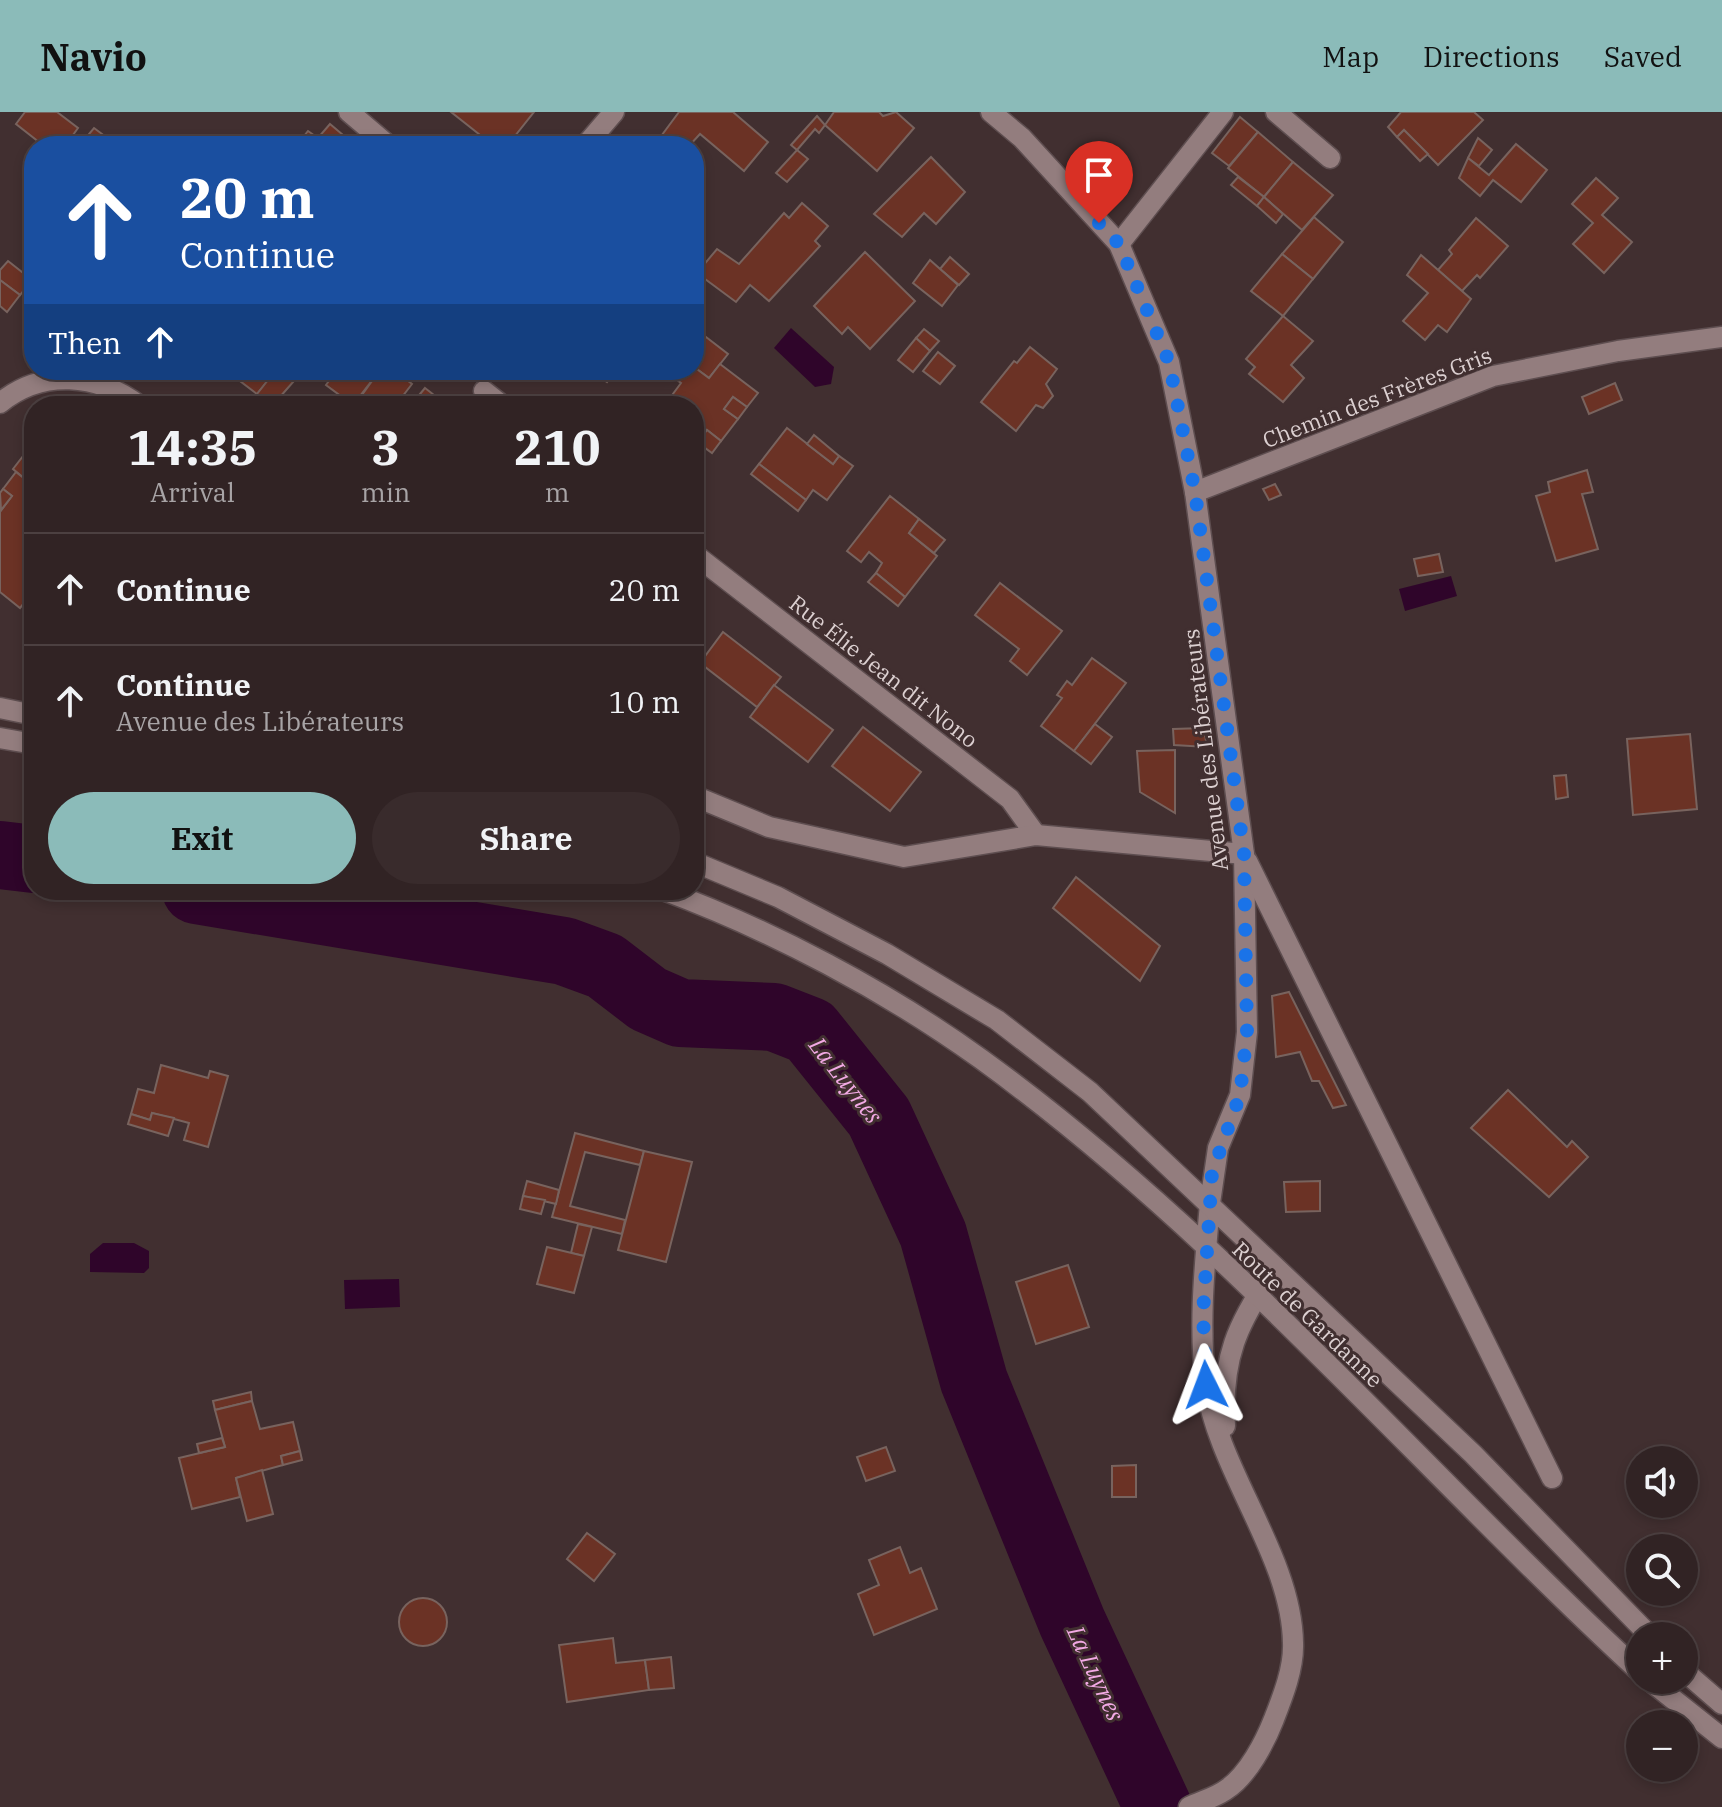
<!DOCTYPE html>
<meta charset="utf-8">
<style>
:root{--surface:#312324;--page:#392b2c;--text:#f1f3f6;--muted:#a8a4a6;--line:#4c4041;--accent:#8bbbb9}
body{margin:0;font-family:"IBM Plex Serif",serif;background:var(--page);color:var(--text);height:100vh;display:flex;flex-direction:column;font-size:30px;white-space:nowrap}
*{box-sizing:border-box;margin:0}
p{font-size:26px;color:var(--muted)}
.icon{flex:none;width:44px;height:44px;fill:none;stroke:currentColor;stroke-width:2;stroke-linecap:round;stroke-linejoin:round}
.map{position:relative;flex:1;overflow:hidden}
.sheet{position:absolute;left:24px;top:284px;width:680px;height:504px;display:flex;flex-direction:column;background:var(--surface);border-radius:32px;box-shadow:0 4px 12px #0003,0 0 0 2px var(--line)}
.sheet>*{flex:none}
.guide{position:absolute;left:24px;top:24px;width:680px;height:244px;border-radius:32px;box-shadow:0 4px 12px #0003,0 0 0 2px var(--line);background:#1a4fa0;color:#fff;overflow:hidden}
.controls{position:absolute;left:1626px;top:1334px;display:grid;gap:16px}
.controls a{display:grid;place-items:center;width:72px;height:72px;border-radius:50%;background:var(--surface);box-shadow:0 4px 12px #0003,0 0 0 2px var(--line);font-size:40px}
.pin{position:absolute;display:grid;place-items:center;width:68px;height:68px;color:#fff;margin:-82px -34px;border-radius:50% 50% 50% 0;rotate:-45deg;box-shadow:0 0 8px #0007}
.pin .icon{rotate:45deg}
.me{position:absolute;width:88px;margin:-44px;rotate:357deg;stroke-linejoin:round;filter:drop-shadow(0 0 6px #0008)}
.turn{display:flex;align-items:center;gap:28px;height:168px;padding:0 24px;font-size:36px}
.turn .icon{width:104px;height:104px;stroke-width:2.5}
.turn b{display:block;font-size:56px;line-height:68px}
.then{display:flex;align-items:center;height:76px;padding:0 24px;background:#0003;gap:16px;font-size:30px}
.eta{display:flex;justify-content:space-evenly;align-items:center;height:136px;text-align:center}
.eta b{font-size:48px;font-weight:800;line-height:56px}
.cta{display:flex;gap:16px;margin-top:auto;padding:16px 24px}
.cta a{flex:1;height:92px;border-radius:48px;background:var(--accent);color:#111;font-size:32px;font-weight:800;line-height:92px;text-align:center}
.cta a+a{background:var(--page);color:var(--text)}
ul{padding:0;list-style:none}
li{display:flex;align-items:center;gap:24px;height:112px;padding:0 24px;border-top:2px solid var(--line)}
li div{flex:1}
li b{display:block;font-size:30px}
li em{font-style:normal}
header{display:flex;align-items:center;gap:48px;box-sizing:border-box;height:112px;padding:0 40px;background:var(--accent);color:#111}
header strong{font-size:38px}
nav{display:flex;gap:44px;margin-inline-start:auto;font-size:28px}
.map>svg:first-child{display:block}
.water{fill:#2f052a}
.lines{fill:none;stroke-linecap:round;stroke-linejoin:round}
.river{stroke:#2f052a;stroke-width:68}
.building{fill:#6b3225;stroke:#78635e;stroke-width:2}
.service-casing{stroke:#5e4e50;stroke-width:23}
.minor-casing{stroke:#5e4e50;stroke-width:23}
.tertiary-casing{stroke:#5e4e50;stroke-width:23}
.secondary-casing{stroke:#5e4e50;stroke-width:23}
.service{stroke:#937d7e;stroke-width:20}
.minor{stroke:#937d7e;stroke-width:20}
.tertiary{stroke:#937d7e;stroke-width:20}
.secondary{stroke:#937d7e;stroke-width:20}
.route{stroke:#1a73e8;stroke-width:14;stroke-dasharray:0 25.2}
.labels{text-anchor:middle;dominant-baseline:central;stroke-width:6;stroke-linejoin:round;paint-order:stroke}
.street-label{font-size:22px;fill:#dcd0d1;stroke:#412f30}
.water-label{font-size:24px;font-style:italic;fill:#f2a9e4;stroke:#412f30}
</style>
<header>
<strong>Navio</strong>
<nav><a>Map</a><a>Directions</a><a>Saved</a></nav>
</header>
<div class="map">
<svg width="1722" height="1695" viewBox="0 0 1722 1695">
<rect width="100%" height="100%" fill="#412f30"/>
<g class="water">
<path d="M791,216L834,255L831,272L815,275L774,236Z"/>
<path d="M1451,464L1457,484L1405,499L1399,477Z"/>
<path d="M103,1131H134L149,1139V1156L144,1161L90,1160V1142Z"/>
<path d="M399,1167L400,1195L345,1197L344,1168Z"/>
</g>
<g class="lines">
<g class="river">
<path d="M0,743L34,747"/>
<path d="M196,778L564,839L605,854L648,887L680,901L774,905L810,919L879,1005L933,1122L974,1269L1072,1510L1158,1695"/>
</g>
</g>
<g class="building">
<path d="M25,0H57L78,16L65,34H44L16,12Z"/>
<path d="M451,0H534L507,34H494Z"/>
<path d="M679,0H733L768,30L744,59L700,22L689,34H660L656,31Z"/>
<path d="M834,0H879L883,4L896,0L914,16L877,59L825,13Z"/>
<path d="M1401,0H1474L1483,8L1438,53L1404,18L1397,25L1388,15Z"/>
<path d="M817,4L825,13L819,21L815,17L797,38L791,33Z"/>
<path d="M1240,5L1258,20L1229,54L1212,41Z"/>
<path d="M330,12L356,34H296L308,19L318,26Z"/>
<path d="M94,16L118,34H79Z"/>
<path d="M1404,18L1428,42L1420,49L1397,25Z"/>
<path d="M1258,20L1293,50L1264,85L1228,56Z"/>
<path d="M1478,26L1492,38L1479,54L1468,46Z"/>
<path d="M1516,32L1547,58L1521,90L1493,68L1480,84L1459,66L1468,46L1489,63Z"/>
<path d="M797,38L808,47L787,70L776,61Z"/>
<path d="M931,45L965,80L936,112L924,101L902,125L874,102Z"/>
<path d="M1293,50L1333,83L1302,118L1264,85Z"/>
<path d="M1238,65L1264,85L1257,94L1231,73Z"/>
<path d="M1596,66L1618,86L1602,103L1632,130L1604,161L1573,132L1593,111L1572,92Z"/>
<path d="M1264,85L1283,102L1276,111L1257,94Z"/>
<path d="M802,91L828,114L815,129L820,134L769,189L750,173L736,190L697,161L717,137L739,152L784,101L789,106Z"/>
<path d="M1314,105L1343,130L1313,167L1282,142Z"/>
<path d="M1476,106L1508,134L1480,166L1477,163L1462,179L1438,158L1452,142L1449,138Z"/>
<path d="M865,140L915,189L870,237L848,215L842,222L814,194Z"/>
<path d="M1282,142L1313,167L1283,204L1251,179Z"/>
<path d="M1421,143L1471,187L1447,220L1438,213L1425,228L1403,209L1428,181L1407,163Z"/>
<path d="M950,145L969,162L959,173L940,157Z"/>
<path d="M930,148L958,173L942,194L913,171Z"/>
<path d="M8,149L32,168L20,183L0,168V158Z"/>
<path d="M0,168L20,183L7,200L0,194Z"/>
<path d="M1283,204L1313,229L1291,253L1304,266L1283,290L1249,262L1255,255L1246,247Z"/>
<path d="M924,217L939,229L930,239L916,226Z"/>
<path d="M706,225L728,242L709,266L694,255V241Z"/>
<path d="M916,226L930,239L913,260L898,248Z"/>
<path d="M1030,235L1057,257L1046,272L1053,284L1043,296L1036,293L1016,319L981,290L1014,249L1017,251Z"/>
<path d="M938,240L955,254L940,272L923,259Z"/>
<path d="M720,252L758,281L747,295L733,285L724,297L738,307L721,329L707,318L697,330L694,327V294H664L681,271L666,260L694,258V255L709,266Z"/>
<path d="M249,258H276L257,282L240,269Z"/>
<path d="M276,258L294,269L272,294L257,282Z"/>
<path d="M337,258H380L353,293L326,273Z"/>
<path d="M380,258H394L412,272L395,294H354Z"/>
<path d="M591,258H610L614,261L607,270Z"/>
<path d="M1615,271L1622,288L1589,302L1582,285Z"/>
<path d="M425,276L448,294H410Z"/>
<path d="M733,285L747,295L738,307L724,297Z"/>
<path d="M787,316L833,352L839,344L853,354L827,388L813,378L806,388L759,352Z"/>
<path d="M707,318L721,329L712,341L697,330Z"/>
<path d="M814,323L839,344L833,352L807,332Z"/>
<path d="M34,330V356L25,367L13,357Z"/>
<path d="M759,352L806,388L798,399L751,362Z"/>
<path d="M34,356V479L20,496L0,480V400L12,384L3,377L16,360L25,367Z"/>
<path d="M1587,358L1593,380L1582,382L1598,437L1556,449L1536,384L1550,380L1548,370Z"/>
<path d="M1275,372L1281,383L1269,388L1263,377Z"/>
<path d="M3,377L12,384L1,398L0,381Z"/>
<path d="M890,384L919,407L909,421L937,444L905,485L876,461L882,451L869,440L861,450L847,439Z"/>
<path d="M919,407L945,428L934,441L909,421Z"/>
<path d="M1439,442L1443,460L1418,464L1414,447Z"/>
<path d="M876,461L905,485L898,494L868,470Z"/>
<path d="M1000,471L1062,519L1027,563L1010,549L1019,537L975,503Z"/>
<path d="M723,520L781,565L757,595L700,551Z"/>
<path d="M1092,546L1126,571L1074,639L1041,614L1062,586L1057,583L1067,569L1072,573Z"/>
<path d="M774,573L833,618L808,650L750,605Z"/>
<path d="M1095,612L1112,625L1091,652L1074,639Z"/>
<path d="M863,615L921,660L890,699L832,654Z"/>
<path d="M1204,616L1207,635L1174,633L1173,617Z"/>
<path d="M1690,622L1697,697L1633,703L1627,627Z"/>
<path d="M1175,638V701L1140,680L1137,639Z"/>
<path d="M1566,663L1568,685L1556,687L1554,664Z"/>
<path d="M1076,765L1160,834L1140,869L1053,796Z"/>
<path d="M1289,880L1346,993L1333,996L1319,969H1312L1300,940L1276,945L1272,884Z"/>
<path d="M161,953L208,966L210,959L228,964L208,1035L184,1028L189,1011L152,1001L150,1008L131,1002L138,977L154,981Z"/>
<path d="M1508,978L1567,1035L1572,1029L1588,1045L1549,1085L1471,1016Z"/>
<path d="M152,1001L174,1006L168,1024L128,1012L131,1002L150,1008Z"/>
<path d="M575,1021L644,1039L640,1053L585,1040L570,1094L625,1108L622,1122L552,1105Z"/>
<path d="M644,1039L692,1050L666,1150L618,1138Z"/>
<path d="M527,1069L559,1078L556,1092L523,1084Z"/>
<path d="M1320,1069V1099L1286,1100L1284,1070Z"/>
<path d="M523,1084L545,1088L541,1102L520,1097Z"/>
<path d="M578,1112L592,1115L584,1144L571,1141Z"/>
<path d="M547,1135L584,1144L574,1181L537,1172Z"/>
<path d="M1068,1153L1089,1215L1036,1232L1016,1170Z"/>
<path d="M251,1280L252,1289L215,1298L213,1289Z"/>
<path d="M252,1289L260,1317L293,1310L300,1339L281,1344L283,1353L236,1366L240,1385L192,1397L179,1346L225,1335L215,1298Z"/>
<path d="M222,1326L225,1335L199,1341L197,1332Z"/>
<path d="M886,1335L895,1359L866,1369L857,1345Z"/>
<path d="M300,1339L302,1348L283,1353L281,1344Z"/>
<path d="M1136,1353V1385H1112V1354Z"/>
<path d="M262,1358L273,1402L247,1409L236,1366Z"/>
<path d="M587,1421L615,1442L594,1469L567,1447Z"/>
<path d="M900,1435L910,1461L921,1456L937,1497L874,1523L858,1482L879,1473L869,1448Z"/>
<circle cx="423" cy="1510" r="24"/>
<path d="M613,1526L616,1551L645,1548L649,1578L567,1590L559,1533Z"/>
<path d="M671,1545L674,1576L649,1578L645,1548Z"/>
</g>
<g class="lines">
<g class="service-casing">
<path id="service" d="M1119,132L1223,0"/>
</g>
<g class="minor-casing">
<g id="minor">
<path d="M349,0L389,34"/>
<path d="M991,0L1022,26L1119,132L1169,250L1195,380L1244,742L1247,920L1240,983L1218,1036L1210,1091"/>
<path d="M1276,0L1330,46"/>
<path d="M585,34L614,0"/>
<path d="M484,279L503,294"/>
<path d="M0,291C42,257 97,261 140,294"/>
<path d="M1195,380L1493,264L1618,239L1722,225"/>
<path d="M694,442L1010,687L1036,723"/>
<path d="M694,684L769,715L904,745L1036,723L1244,742"/>
<path d="M1247,749L1552,1366"/>
</g>
</g>
<g class="tertiary-casing">
<g id="tertiary">
<path d="M1225,1314C1221,1247 1237,1211 1275,1157"/>
<path d="M1189,1695C1201,1689 1217,1685 1227,1677C1248,1663 1265,1630 1274,1607C1283,1584 1294,1556 1293,1531C1292,1445 1218,1359 1206,1273C1198,1214 1205,1150 1210,1091"/>
</g>
</g>
<g class="secondary-casing">
<g id="secondary">
<path d="M0,596L34,603"/>
<path d="M0,626L34,632"/>
<path d="M694,750L778,785L887,842L997,908L1090,980L1473,1342L1650,1524"/>
<path d="M663,778C773,819 885,878 981,947C1224,1123 1420,1357 1640,1560"/>
<path d="M1684,1559L1722,1592"/>
<path d="M1649,1568L1722,1626"/>
</g>
</g>
<use href="#service" class="service"/>
<use href="#minor" class="minor"/>
<use href="#tertiary" class="tertiary"/>
<use href="#secondary" class="secondary"/>
</g>
<g class="lines">
<path class="route" d="M1099,111L1119,132L1169,250L1195,380L1244,742L1247,920L1240,983L1212,1061L1203,1202L1206,1273"/>
</g>
<g class="labels">
<g class="street-label">
<text transform="translate(1377 285) rotate(-21)">Chemin des Frères Gris</text>
<text transform="translate(884 559) rotate(38)">Rue Élie Jean dit Nono</text>
<text transform="translate(1205 638) rotate(-97)">Avenue des Libérateurs</text>
<text transform="translate(1308 1202) rotate(44)">Route de Gardanne</text>
</g>
<g class="water-label">
<text transform="translate(846 968) rotate(52)">La Luynes</text>
<text transform="translate(1096 1561) rotate(65)">La Luynes</text>
</g>
</g>
</svg>
<div class="controls">
<a><svg class="icon" aria-label="sound" viewBox="0 0 24 24"><path d="M4 9h4l5-4v14l-5-4H4zM17 9q2 3 0 6"/></svg></a>
<a><svg class="icon" aria-label="search" viewBox="0 0 24 24"><circle cx="10" cy="10" r="6"/><path d="M15 15l6 6"/></svg></a>
<a>+</a>
<a>−</a>
</div>
<div class="pin" style="left:1099px;top:111px;background:#d93025"><svg class="icon" aria-label="arrive" viewBox="0 0 24 24"><path d="M6 21V4h12l-3 4 3 4H6"/></svg></div>
<svg class="me" style="left:1206px;top:1273px" viewBox="-20 -20 40 40"><path d="M0-17L14 15 0 8-14 15z" fill="#1a73e8" stroke="#fff" stroke-width="4"/></svg>
<div class="guide">
<div class="turn"><svg class="icon" aria-label="ahead" viewBox="0 0 24 24"><path d="M12 20V5M6 11l6-6 6 6"/></svg><div><b>20 m</b>Continue</div></div>
<div class="then">Then<svg class="icon" aria-label="ahead" viewBox="0 0 24 24"><path d="M12 20V5M6 11l6-6 6 6"/></svg></div>
</div>
<section class="sheet">
<div class="eta">
<div><b>14:35</b><p>Arrival</p></div>
<div><b>3</b><p>min</p></div>
<div><b>210</b><p>m</p></div>
</div>
<ul>
<li><svg class="icon" aria-label="ahead" viewBox="0 0 24 24"><path d="M12 20V5M6 11l6-6 6 6"/></svg><div><b>Continue</b></div><em>20 m</em></li>
<li><svg class="icon" aria-label="ahead" viewBox="0 0 24 24"><path d="M12 20V5M6 11l6-6 6 6"/></svg><div><b>Continue</b><p>Avenue des Libérateurs</p></div><em>10 m</em></li>
</ul>
<div class="cta"><a>Exit</a><a>Share</a></div>
</section>
</div>
